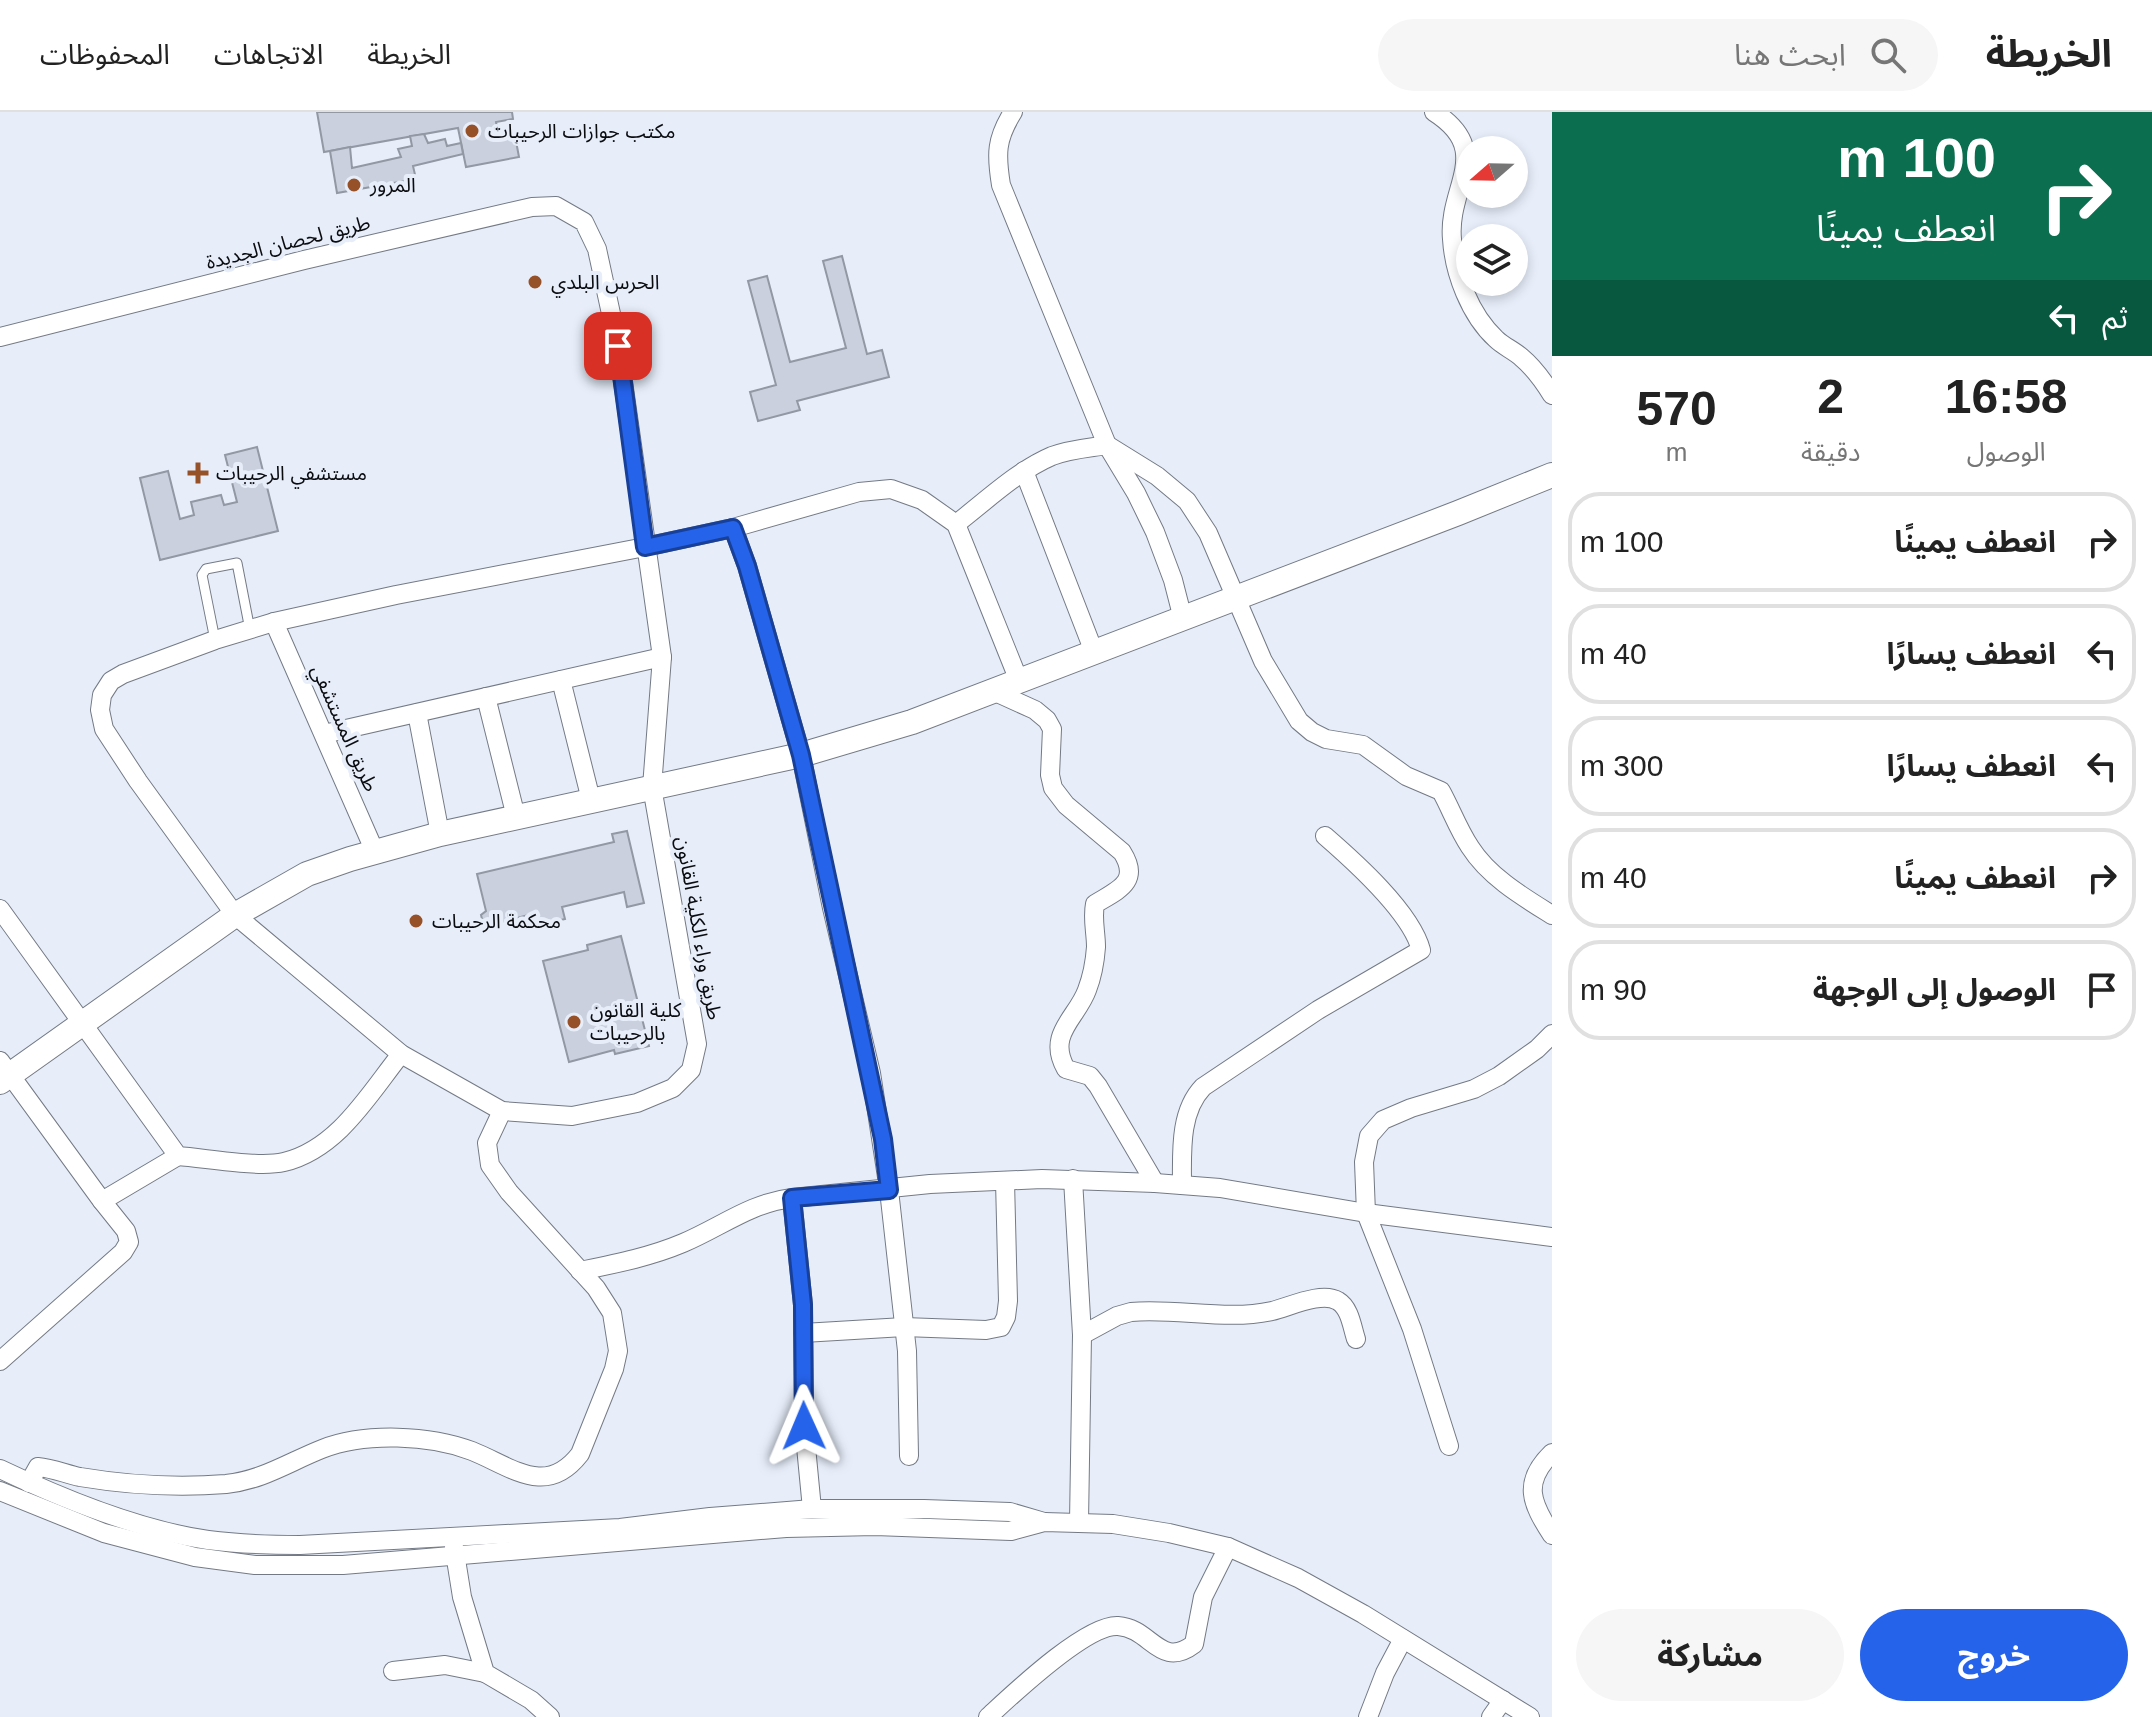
<!DOCTYPE html>
<html lang="ar">
<meta charset="utf-8">
<style>
:root{--surface:#fff;--page:#f6f6f6;--text:#222;--muted:#767676;--line:#e0e0e0;--accent:#2563eb}
body{margin:0;font-family:Helvetica,"Noto Sans Arabic",sans-serif;background:var(--page);color:var(--text);direction:rtl;height:100vh;display:flex;flex-direction:column;font-size:30px;white-space:nowrap}
*{box-sizing:border-box;margin:0}
p{font-size:26px;color:var(--muted)}
.icon{flex:none;width:44px;height:44px;fill:none;stroke:currentColor;stroke-width:2;stroke-linecap:round;stroke-linejoin:round}
.map{position:relative;flex:1;overflow:hidden;direction:ltr}
.drawer{display:flex;flex-direction:column;background:var(--surface);width:600px}
.drawer>*{flex:none}
.hud{background:#0b6e4f;color:#fff;overflow:hidden}
.needle{width:52px;rotate:250deg}
.controls{position:absolute;left:1456px;top:24px;display:grid;gap:16px}
.controls a{display:grid;place-items:center;width:72px;height:72px;border-radius:50%;background:var(--surface);box-shadow:0 4px 12px #0003;font-size:40px}
.pin{position:absolute;display:grid;place-items:center;width:68px;height:68px;color:#fff;margin:-34px;border-radius:16px;box-shadow:0 4px 12px #0006}
.me{position:absolute;width:88px;margin:-44px;rotate:359deg;stroke-linejoin:round;filter:drop-shadow(0 0 6px #0008)}
.turn{display:flex;align-items:center;gap:28px;height:168px;padding:0 24px;font-size:36px}
.turn .icon{width:104px;height:104px;stroke-width:2.5}
.turn b{display:block;font-size:56px;line-height:68px}
.then{display:flex;align-items:center;height:76px;padding:0 24px;background:#0003;gap:16px;font-size:30px}
.eta{display:flex;justify-content:space-evenly;align-items:center;height:136px;text-align:center}
.eta b{font-size:48px;font-weight:700;line-height:56px}
.button{display:flex;gap:16px;margin-top:auto;padding:16px 24px}
.button a{flex:1;height:92px;border-radius:48px;background:var(--accent);color:#fff;font-size:32px;font-weight:700;line-height:92px;text-align:center}
.button a+a{background:var(--page);color:var(--text)}
ul{padding:0;list-style:none}
li{display:flex;align-items:center;gap:24px;height:100px;margin:0 16px 12px;padding:0 8px;border:4px solid var(--line);border-radius:32px}
li div{flex:1}
li b{display:block;font-size:30px}
li em{font-style:normal}
header{display:flex;align-items:center;gap:48px;box-sizing:border-box;height:112px;padding:0 40px;background:var(--surface);border-bottom:2px solid var(--line)}
header strong{font-size:38px}
nav{display:flex;gap:44px;margin-inline-start:auto;font-size:28px}
.search{width:560px;height:72px;background:var(--page);display:flex;align-items:center;gap:20px;box-sizing:border-box;padding:0 28px;border-radius:44px;color:var(--muted);font-size:30px}
main{display:flex;flex:1;min-height:0}
.map>svg:first-child{display:block}
.building{fill:#cad0dd;stroke:#9298a4;stroke-width:2}
.lines{fill:none;stroke-linecap:round;stroke-linejoin:round}
.lane-casing{stroke:#747a85;stroke-width:11}
.street-casing{stroke:#747a85;stroke-width:20}
.secondary-casing{stroke:#747a85;stroke-width:26}
.lane{stroke:#fff;stroke-width:9}
.street{stroke:#fff;stroke-width:18}
.secondary{stroke:#fff;stroke-width:24}
.route-casing{stroke:#184099;stroke-width:20}
.route{stroke:#2563eb;stroke-width:14}
.poi-dot{fill:#975128;stroke:#e7eefa;stroke-width:3}
.labels{text-anchor:middle;dominant-baseline:central;stroke-width:8;stroke-linejoin:round;paint-order:stroke}
.poi-label{font-size:20px;fill:#0a0c10;stroke:#e7eefa;text-anchor:start}
.street-label{font-size:20px;fill:#0a0c10;stroke:#e7eefa}
</style>
<header>
<strong>الخريطة</strong>
<div class="search"><svg class="icon" aria-label="search" viewBox="0 0 24 24"><circle cx="10" cy="10" r="6"/><path d="M15 15l6 6"/></svg>ابحث هنا</div>
<nav><a>الخريطة</a><a>الاتجاهات</a><a>المحفوظات</a></nav>
</header>
<main>
<section class="drawer">
<div class="hud">
<div class="turn"><svg class="icon" aria-label="right" viewBox="0 0 24 24"><path d="M7 20v-9h11M14 6l5 5-5 5"/></svg><div><b>100 m</b>انعطف يمينًا</div></div>
<div class="then">ثم<svg class="icon" aria-label="left" viewBox="0 0 24 24"><path d="M17 20v-9H6M10 6l-5 5 5 5"/></svg></div>
</div>
<div class="eta">
<div><b>16:58</b><p>الوصول</p></div>
<div><b>2</b><p>دقيقة</p></div>
<div><b>570</b><p>m</p></div>
</div>
<ul>
<li><svg class="icon" aria-label="right" viewBox="0 0 24 24"><path d="M7 20v-9h11M14 6l5 5-5 5"/></svg><div><b>انعطف يمينًا</b></div><em>100 m</em></li>
<li><svg class="icon" aria-label="left" viewBox="0 0 24 24"><path d="M17 20v-9H6M10 6l-5 5 5 5"/></svg><div><b>انعطف يسارًا</b></div><em>40 m</em></li>
<li><svg class="icon" aria-label="left" viewBox="0 0 24 24"><path d="M17 20v-9H6M10 6l-5 5 5 5"/></svg><div><b>انعطف يسارًا</b></div><em>300 m</em></li>
<li><svg class="icon" aria-label="right" viewBox="0 0 24 24"><path d="M7 20v-9h11M14 6l5 5-5 5"/></svg><div><b>انعطف يمينًا</b></div><em>40 m</em></li>
<li><svg class="icon" aria-label="arrive" viewBox="0 0 24 24"><path d="M6 21V4h12l-3 4 3 4H6"/></svg><div><b>الوصول إلى الوجهة</b></div><em>90 m</em></li>
</ul>
<div class="button"><a>خروج</a><a>مشاركة</a></div>
</section>
<div class="map">
<svg width="1552" height="1605" viewBox="0 0 1552 1605">
<rect width="100%" height="100%" fill="#e7eefa"/>
<g class="building">
<path d="M317,0H512L513,7L496,10L499,27L515,24L519,45L466,55L458,16L324,40Z"/>
<path d="M424,22L428,31L445,27L447,34L461,31L463,42L413,54L416,67L337,81L330,39L350,35L352,56L401,45L398,37L412,34L410,24Z"/>
<path d="M842,144L867,242L882,238L889,265L797,289L800,298L758,309L750,280L776,273L748,169L767,164L790,250L846,236L823,149Z"/>
<path d="M257,335L278,419L160,448L140,366L168,359L180,407L194,403L191,390L221,383L224,393L237,390L225,343Z"/>
<path d="M627,719L644,791L627,795L624,780L562,795L565,807L540,813L532,802L484,815L481,803L486,799L477,762L614,730L612,722Z"/>
<path d="M621,824L649,934L615,942L614,938L569,950L543,849L588,838L587,833Z"/>
</g>
<g class="lines">
<g class="lane-casing">
<path id="lane" d="M215,528L202,463L206,457L237,451L250,518"/>
</g>
<g class="street-casing">
<g id="street">
<path d="M1013,0C996,27 996,42 1001,73L1107,333L1136,381L1155,420L1173,468L1183,507"/>
<path d="M1434,0C1495,39 1447,75 1452,127C1454,161 1470,203 1496,227C1503,234 1513,238 1521,245C1533,255 1544,270 1552,283"/>
<path d="M0,225L304,148L532,95L556,94L584,110L597,137L618,234L662,545L652,675L697,932L691,958L673,976L637,991L572,1004L502,999L401,942L235,803L138,669L104,617L100,598L102,583L111,569L123,562L215,528L274,510L396,483L645,435L733,416L859,380L891,377L922,388L956,412L1019,569"/>
<path d="M1024,359L1094,540"/>
<path d="M956,412C986,389 1017,359 1052,344C1070,337 1089,336 1107,333L1157,364L1187,389L1208,421L1263,549L1299,609L1312,620L1326,627L1363,633L1406,664L1441,679C1451,697 1458,717 1470,735C1489,765 1523,785 1552,803"/>
<path d="M733,416L747,454L801,643L832,796L871,961L889,1078L907,1239L909,1344"/>
<path d="M274,510L375,740"/>
<path d="M561,568L591,688"/>
<path d="M993,579L1035,598L1047,608L1052,617L1050,663L1053,676L1066,693L1122,740C1141,770 1118,778 1095,792C1092,807 1096,820 1096,835C1095,849 1092,865 1087,878C1077,906 1046,922 1066,957L1090,964L1098,974L1155,1071"/>
<path d="M486,585L516,705"/>
<path d="M417,601L440,722"/>
<path d="M324,622L662,545"/>
<path d="M0,797L178,1044C206,1046 258,1056 284,1050C338,1037 369,982 401,942"/>
<path d="M0,949L102,1089L178,1044"/>
<path d="M1073,1067L1082,1223L1079,1410"/>
<path d="M1182,1073C1182,1041 1179,1000 1203,975L1318,898L1421,838C1411,800 1355,750 1325,724"/>
<path d="M580,1159C614,1152 650,1145 683,1131C721,1115 750,1091 792,1086"/>
<path d="M803,1221L904,1215L986,1218L1001,1215L1006,1205L1008,1189L1005,1069"/>
<path d="M1082,1223L1117,1204L1131,1200C1178,1196 1227,1209 1272,1199C1289,1195 1322,1179 1338,1189C1350,1196 1352,1215 1356,1227"/>
<path d="M0,1249L123,1140L129,1130L126,1119L102,1089"/>
<path d="M1449,1334L1412,1217L1366,1101L1364,1050L1369,1024L1383,1008L1411,996L1474,977L1499,964L1537,937L1552,922"/>
<path d="M1552,1341C1522,1370 1531,1391 1552,1423"/>
<path d="M0,1357C63,1387 139,1418 208,1428C239,1432 270,1433 300,1433L620,1416L710,1405L812,1397H924L1010,1400L1044,1410"/>
<path d="M29,1371L38,1355C52,1356 66,1362 80,1365C128,1373 177,1376 226,1372C263,1368 289,1350 322,1337C365,1320 430,1323 472,1339C512,1355 546,1386 580,1342L614,1257L618,1239L612,1201L596,1176L509,1080L490,1053L487,1031L502,999"/>
<path d="M0,1379L104,1421L195,1445L255,1453H343L786,1416L875,1414L1011,1419L1044,1410L1113,1412L1169,1421L1228,1435L1298,1466L1363,1502L1530,1605"/>
<path d="M812,1397L804,1314L803,1193L792,1086L930,1072L1042,1067L1155,1071L1220,1076L1366,1101L1552,1125"/>
<path d="M454,1435L462,1485L485,1561L531,1588L550,1605"/>
<path d="M393,1559L445,1553L485,1561"/>
<path d="M988,1605C1012,1583 1086,1512 1118,1514C1151,1516 1160,1558 1194,1532L1203,1485L1228,1435"/>
<path d="M1368,1605L1385,1561L1403,1527"/>
<path d="M1491,1605L1503,1588"/>
</g>
</g>
<g class="secondary-casing">
<path id="secondary" d="M0,970L235,803L307,762L350,747L440,722L801,643L912,610L1458,401L1552,363"/>
</g>
<use href="#lane" class="lane"/>
<use href="#street" class="street"/>
<use href="#secondary" class="secondary"/>
</g>
<g class="lines">
<g class="route-casing">
<path id="route" d="M618,234L645,435L733,416L747,454L801,643L883,1027L889,1078L792,1086L803,1193L804,1314"/>
</g>
<use href="#route" class="route"/>
</g>
<g class="poi-dot">
<circle cx="472" cy="19" r="8"/>
<circle cx="354" cy="73" r="8"/>
<circle cx="535" cy="170" r="8"/>
<path d="M194 349h8v8h8v8h-8v8h-8v-8h-8v-8h8z"/>
<circle cx="416" cy="809" r="8"/>
<circle cx="574" cy="910" r="8"/>
</g>
<g class="labels">
<g class="poi-label">
<text x="488" y="19">مكتب جوازات الرحيبات</text>
<text x="370" y="73">المرور</text>
<text x="551" y="170">الحرس البلدي</text>
<text x="216" y="361">مستشفي الرحيبات</text>
<text x="432" y="809">محكمة الرحيبات</text>
<text x="590" y="898">كلية القانون<tspan x="590" dy="23">بالرحيبات</tspan></text>
</g>
<g class="street-label">
<text transform="translate(288 130) rotate(-14)">طريق لحصان الجديدة</text>
<text transform="translate(345 616) rotate(66)">طريق المستشفي</text>
<text transform="translate(699 816) rotate(80)">طريق وراء الكلية القانون</text>
</g>
</g>
</svg>
<div class="controls">
<a><svg class="needle" viewBox="-14 -14 28 28"><path d="M0-13l5 13h-10z" fill="#e53935"/><path d="M0 13l5-13h-10z" fill="#767676"/></svg></a>
<a><svg class="icon" aria-label="layers" viewBox="0 0 24 24"><path d="M12 4l9 5-9 5-9-5zM3 14l9 5 9-5"/></svg></a>
</div>
<div class="pin" style="left:618px;top:234px;background:#d93025"><svg class="icon" aria-label="arrive" viewBox="0 0 24 24"><path d="M6 21V4h12l-3 4 3 4H6"/></svg></div>
<svg class="me" style="left:804px;top:1314px" viewBox="-20 -20 40 40"><path d="M0-17L14 15 0 8-14 15z" fill="#2563eb" stroke="#fff" stroke-width="4"/></svg>
</div>
</main>
